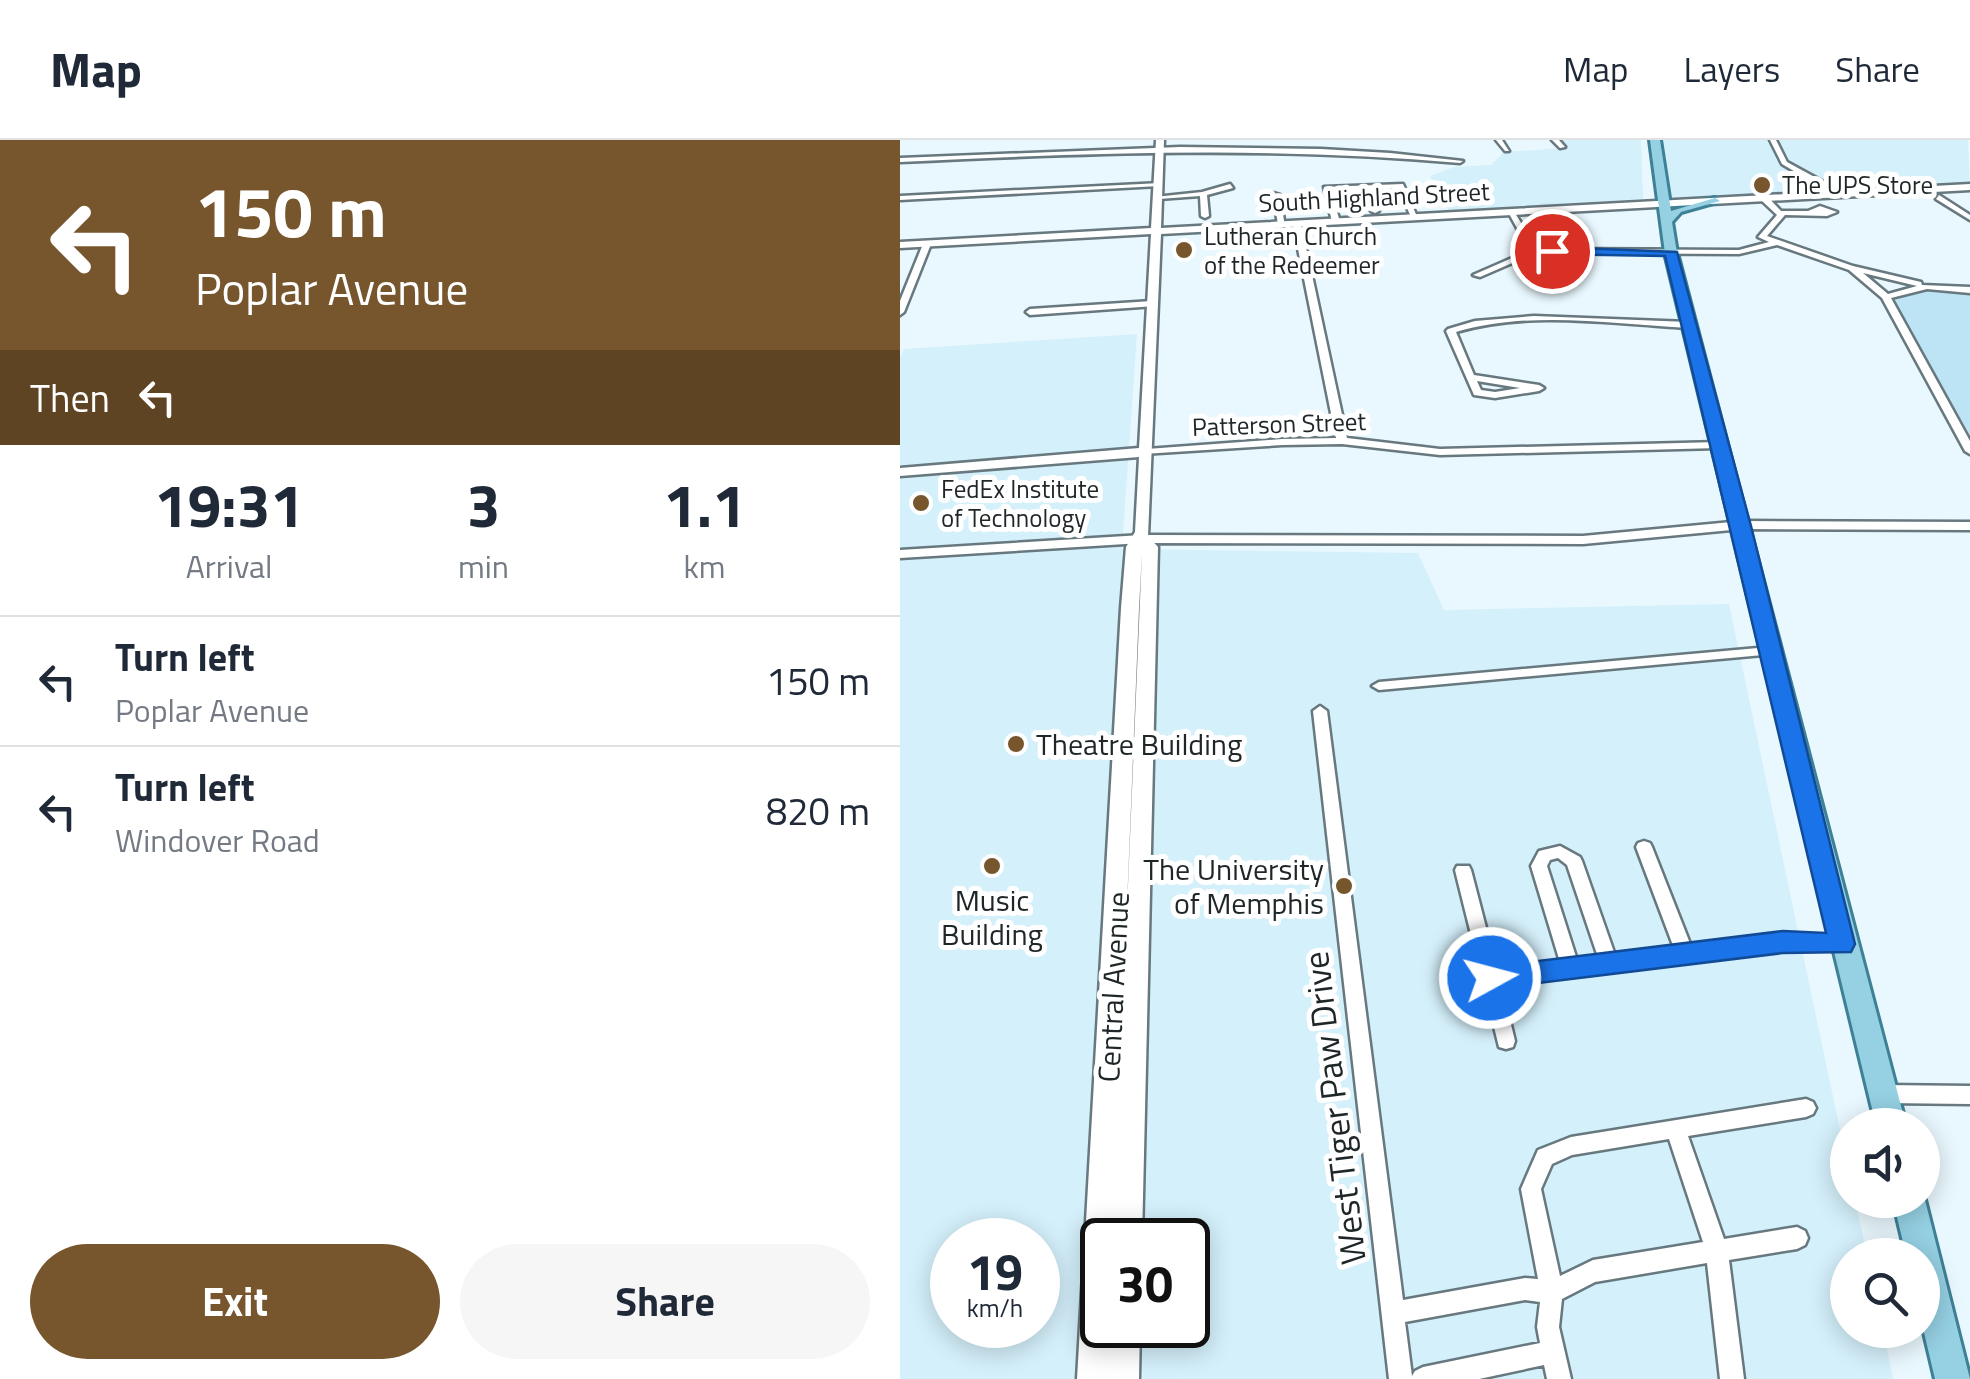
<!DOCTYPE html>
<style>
:root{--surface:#fff;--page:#f6f6f7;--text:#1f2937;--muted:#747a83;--line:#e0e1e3;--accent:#77562d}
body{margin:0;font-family:"Titillium Web",sans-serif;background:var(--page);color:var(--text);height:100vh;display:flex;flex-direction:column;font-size:38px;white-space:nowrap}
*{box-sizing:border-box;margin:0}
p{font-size:32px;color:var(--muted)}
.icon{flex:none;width:55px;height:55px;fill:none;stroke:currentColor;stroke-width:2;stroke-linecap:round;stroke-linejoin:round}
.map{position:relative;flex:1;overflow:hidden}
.sheet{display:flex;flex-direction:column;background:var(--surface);width:900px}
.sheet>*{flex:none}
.top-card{background:#77562d;color:#fff;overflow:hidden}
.controls{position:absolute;left:930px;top:968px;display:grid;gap:20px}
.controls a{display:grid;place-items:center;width:110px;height:110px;border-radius:50%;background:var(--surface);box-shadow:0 5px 25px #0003;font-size:50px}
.speed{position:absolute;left:30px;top:1078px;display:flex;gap:20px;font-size:50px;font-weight:700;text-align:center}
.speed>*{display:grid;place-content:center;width:130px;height:130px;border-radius:50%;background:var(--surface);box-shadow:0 5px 25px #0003;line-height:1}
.speed small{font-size:25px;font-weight:400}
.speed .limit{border:5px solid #111;border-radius:15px;background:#fff;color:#111}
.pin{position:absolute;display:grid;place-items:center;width:85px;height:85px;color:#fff;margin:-42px;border:5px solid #fff;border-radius:50%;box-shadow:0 2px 10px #0007}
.me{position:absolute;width:110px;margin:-55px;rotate:83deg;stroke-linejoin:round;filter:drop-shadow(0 0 8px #0008)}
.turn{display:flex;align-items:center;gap:35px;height:210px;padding:0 30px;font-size:45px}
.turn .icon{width:130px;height:130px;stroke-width:2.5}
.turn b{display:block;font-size:70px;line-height:85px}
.then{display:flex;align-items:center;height:95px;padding:0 30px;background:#0003;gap:20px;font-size:38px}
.eta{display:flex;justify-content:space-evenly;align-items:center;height:170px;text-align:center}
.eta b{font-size:60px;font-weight:700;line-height:70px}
.button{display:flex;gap:20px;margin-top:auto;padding:20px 30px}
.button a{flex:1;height:115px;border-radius:60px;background:var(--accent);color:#fff;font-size:40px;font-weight:700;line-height:115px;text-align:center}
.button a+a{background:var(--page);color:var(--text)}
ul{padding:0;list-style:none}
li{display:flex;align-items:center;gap:30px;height:130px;padding:0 30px;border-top:2px solid var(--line)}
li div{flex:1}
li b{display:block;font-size:38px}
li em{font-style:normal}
header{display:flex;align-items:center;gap:60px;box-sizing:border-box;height:140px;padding:0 50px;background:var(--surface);border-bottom:2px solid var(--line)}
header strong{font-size:48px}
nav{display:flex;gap:55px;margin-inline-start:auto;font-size:35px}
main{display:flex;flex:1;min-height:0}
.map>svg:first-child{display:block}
.built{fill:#d4f0fb;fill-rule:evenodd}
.green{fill:#bce4f4}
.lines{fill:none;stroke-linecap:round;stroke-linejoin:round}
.street-casing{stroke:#67787f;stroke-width:5}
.secondary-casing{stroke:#67787f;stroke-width:5}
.primary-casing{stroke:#3e8096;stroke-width:6}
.street{fill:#fff;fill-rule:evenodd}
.secondary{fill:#fff;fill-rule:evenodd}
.primary{fill:#95d0e3;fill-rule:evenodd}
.route{fill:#1a73e8;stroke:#114b97;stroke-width:2.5}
.poi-dot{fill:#77562d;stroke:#fff;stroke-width:4}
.labels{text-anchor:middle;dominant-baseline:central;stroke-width:10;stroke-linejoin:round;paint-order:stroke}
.far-poi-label{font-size:25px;fill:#1e2628;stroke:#fff;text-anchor:start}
.far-street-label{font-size:25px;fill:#1e2628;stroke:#fff}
.poi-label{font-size:30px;fill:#1e2628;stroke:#fff;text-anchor:start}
.street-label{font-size:30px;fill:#1e2628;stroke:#fff}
.near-street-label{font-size:35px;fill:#1e2628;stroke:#fff}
</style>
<header>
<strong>Map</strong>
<nav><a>Map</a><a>Layers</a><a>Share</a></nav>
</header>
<main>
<section class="sheet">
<div class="top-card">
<div class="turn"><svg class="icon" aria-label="left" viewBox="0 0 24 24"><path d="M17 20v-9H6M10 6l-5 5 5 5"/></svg><div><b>150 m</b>Poplar Avenue</div></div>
<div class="then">Then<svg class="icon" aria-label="left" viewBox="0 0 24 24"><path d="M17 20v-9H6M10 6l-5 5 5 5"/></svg></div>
</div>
<div class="eta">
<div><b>19:31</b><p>Arrival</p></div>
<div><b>3</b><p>min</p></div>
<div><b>1.1</b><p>km</p></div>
</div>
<ul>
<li><svg class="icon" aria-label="left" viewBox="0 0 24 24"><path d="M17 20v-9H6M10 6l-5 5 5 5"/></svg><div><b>Turn left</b><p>Poplar Avenue</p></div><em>150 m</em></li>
<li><svg class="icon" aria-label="left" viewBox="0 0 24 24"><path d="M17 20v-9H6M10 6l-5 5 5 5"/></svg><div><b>Turn left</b><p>Windover Road</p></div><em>820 m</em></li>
</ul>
<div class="button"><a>Exit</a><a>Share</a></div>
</section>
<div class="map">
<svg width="1070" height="1239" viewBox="0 0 1070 1239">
<rect width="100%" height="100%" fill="#e9f8fe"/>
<g class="built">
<path d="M658,0H741L743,59L549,71L530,36L554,27L591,25L604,12L663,8Z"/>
<path d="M755,0H1068L1070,47L760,64Z"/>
<path d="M237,194L222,409L518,413L544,470L829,464L947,1023L948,1060H955L967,1115H948V1190H983L993,1239H243L242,1228L188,1239H0V219L4,209ZM52,1100H138V1185H52ZM202,1100H288V1185H202Z"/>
</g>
<path class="green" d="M1025,149L1070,151V295L994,164L998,155Z"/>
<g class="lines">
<g class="street-casing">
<g id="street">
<path d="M596,0H602L609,11H605Z"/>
<path d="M652,0H659L665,7L660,8Z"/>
<path d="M870,0H876L887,22L942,52V56H936L882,24Z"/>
<path d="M280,7L421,9L490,13L563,21L560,23C373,6 187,13 0,22V18Z"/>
<path d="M261,43L259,46L0,60V56Z"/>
<path d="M330,44L333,48L307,55L309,76L305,78L301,76L300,56L259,59L255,57L302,52Z"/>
<path d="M503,44L518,79L511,77L498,48L470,49L479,71L475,73L471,71L463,50L431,51L440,82L436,84L432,82L424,47Z"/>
<path d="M373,53L380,55L385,87L378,85Z"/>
<path d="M1039,55L1070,75V80L1036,59Z"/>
<path d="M861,56H867L881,71H908L920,66L937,72L927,76L885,75L867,96L953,126L1021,142L1022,145L1070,147V153L1027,149L991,158L1070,301V314L1065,311L982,158L949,130L877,105L839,114L652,113L642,110L580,137L573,135L635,108L627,106L607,70H613L633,102L653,109L839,110L869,102L858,97L877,75L861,60ZM963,133L1017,146L988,154Z"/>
<path d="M397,82L401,84L447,298L540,309L819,302L824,305L819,308L540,315L442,304L382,305L243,314L242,312L247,309L382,299L436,298L393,84Z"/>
<path d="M27,102L31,104L4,172L0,175V161L23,104Z"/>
<path d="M252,161L255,162V166L130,175L126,172L130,169Z"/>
<path d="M634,176L789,182L794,185L789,188C713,184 631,170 556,192L574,235L639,245L644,248L639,251L595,258L574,255L546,191L548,189L575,181ZM577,241L620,248L595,252L581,250Z"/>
<path d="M842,381L1070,382V390L842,389L683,404L242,403L0,418V410L242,395L683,396Z"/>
<path d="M869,507L874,508L876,511L874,514L479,550L472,546L479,542Z"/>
<path d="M420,566L427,571L503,1160L625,1138L638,1139L621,1049L638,1010L671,997L906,959L913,962L916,968L913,974L906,977L788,996L824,1099L897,1087L905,1091L908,1098L905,1105L897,1109L829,1120L844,1239H820L807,1123L695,1142L662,1159L659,1187L671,1239H647L644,1225L579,1239H489L413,571ZM769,999L803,1102L693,1120L660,1136L641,1049L652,1024L672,1015ZM625,1160L640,1162L637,1187L640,1203L523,1227L515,1231L512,1236L505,1182Z"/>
<path d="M744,701L750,703L752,707L791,806L883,795L942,797L948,799L951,804L948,809L942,811L883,809L601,844L615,901L613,907L606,909L599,907L555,730L557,726H569L571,730L597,830L660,822L631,726L639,711L660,706L680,717L682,721L715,815L774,808L736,707L738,703ZM658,718L667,725L698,817L677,820L647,726L650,720Z"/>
<path d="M984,945L1070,946V964L984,963L977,960L974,954L977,948Z"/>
</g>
</g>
<g class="secondary-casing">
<path id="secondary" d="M256,0H264L261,88L1070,44V50L261,94L248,396L258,407L242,1100H202V1185H240L239,1239H177L221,468L226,407L235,392L239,317L0,336V328L239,308L251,94L0,108V102L251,88ZM242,413L223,864L239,468Z"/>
</g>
<g class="primary-casing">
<g id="primary">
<path d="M750,0H760L771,71L815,58L820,61L781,72L772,82L777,113L1006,985H976L765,113Z"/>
<path d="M1022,1055L1025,1060L1070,1239H1035L1022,1184V1115H1006L993,1060H1022Z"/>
</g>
</g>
<use href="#street" class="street"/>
<use href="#secondary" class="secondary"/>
<use href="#primary" class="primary"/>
</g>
<path class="route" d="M652,107L777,112L851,386L955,804L951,812L883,813L590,849L581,846L577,838L581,830L590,827L883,791L926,793L765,116L647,114Z"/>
<g class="poi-dot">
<circle cx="862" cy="45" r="10"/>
<circle cx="284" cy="110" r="10"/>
<circle cx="21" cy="363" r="10"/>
<circle cx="116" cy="604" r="10"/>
<circle cx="92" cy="726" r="10"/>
<circle cx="444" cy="746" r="10"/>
</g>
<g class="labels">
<g class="far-poi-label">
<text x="882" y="45">The UPS Store</text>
<text x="304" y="96">Lutheran Church<tspan x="304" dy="29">of the Redeemer</tspan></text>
<text x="41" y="349">FedEx Institute<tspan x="41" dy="29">of Technology</tspan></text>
</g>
<g class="far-street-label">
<text transform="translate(474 57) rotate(-3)">South Highland Street</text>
<text transform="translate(379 284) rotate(-2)">Patterson Street</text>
</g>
<g class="poi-label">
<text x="136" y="604">Theatre Building</text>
<text x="424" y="729" text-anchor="end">The University<tspan x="424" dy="34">of Memphis</tspan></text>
<text x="92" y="760" text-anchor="middle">Music<tspan x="92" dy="34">Building</tspan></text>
</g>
<g class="street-label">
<text transform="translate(213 847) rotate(-87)">Central Avenue</text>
</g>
<g class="near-street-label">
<text transform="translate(434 968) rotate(-97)">West Tiger Paw Drive</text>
</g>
</g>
</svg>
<div class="controls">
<a><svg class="icon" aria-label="sound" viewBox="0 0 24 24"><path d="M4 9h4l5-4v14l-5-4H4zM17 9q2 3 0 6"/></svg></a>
<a><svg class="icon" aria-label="search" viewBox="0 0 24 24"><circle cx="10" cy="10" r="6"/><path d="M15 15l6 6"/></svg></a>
</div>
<div class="speed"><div>19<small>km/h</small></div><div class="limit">30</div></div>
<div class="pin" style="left:652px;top:111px;background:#d93025"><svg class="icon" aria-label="arrive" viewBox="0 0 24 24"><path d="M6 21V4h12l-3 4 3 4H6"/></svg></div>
<svg class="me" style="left:590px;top:838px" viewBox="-20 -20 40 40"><circle r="17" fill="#1a73e8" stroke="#fff" stroke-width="3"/><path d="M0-11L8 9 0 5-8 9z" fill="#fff"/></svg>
</div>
</main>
